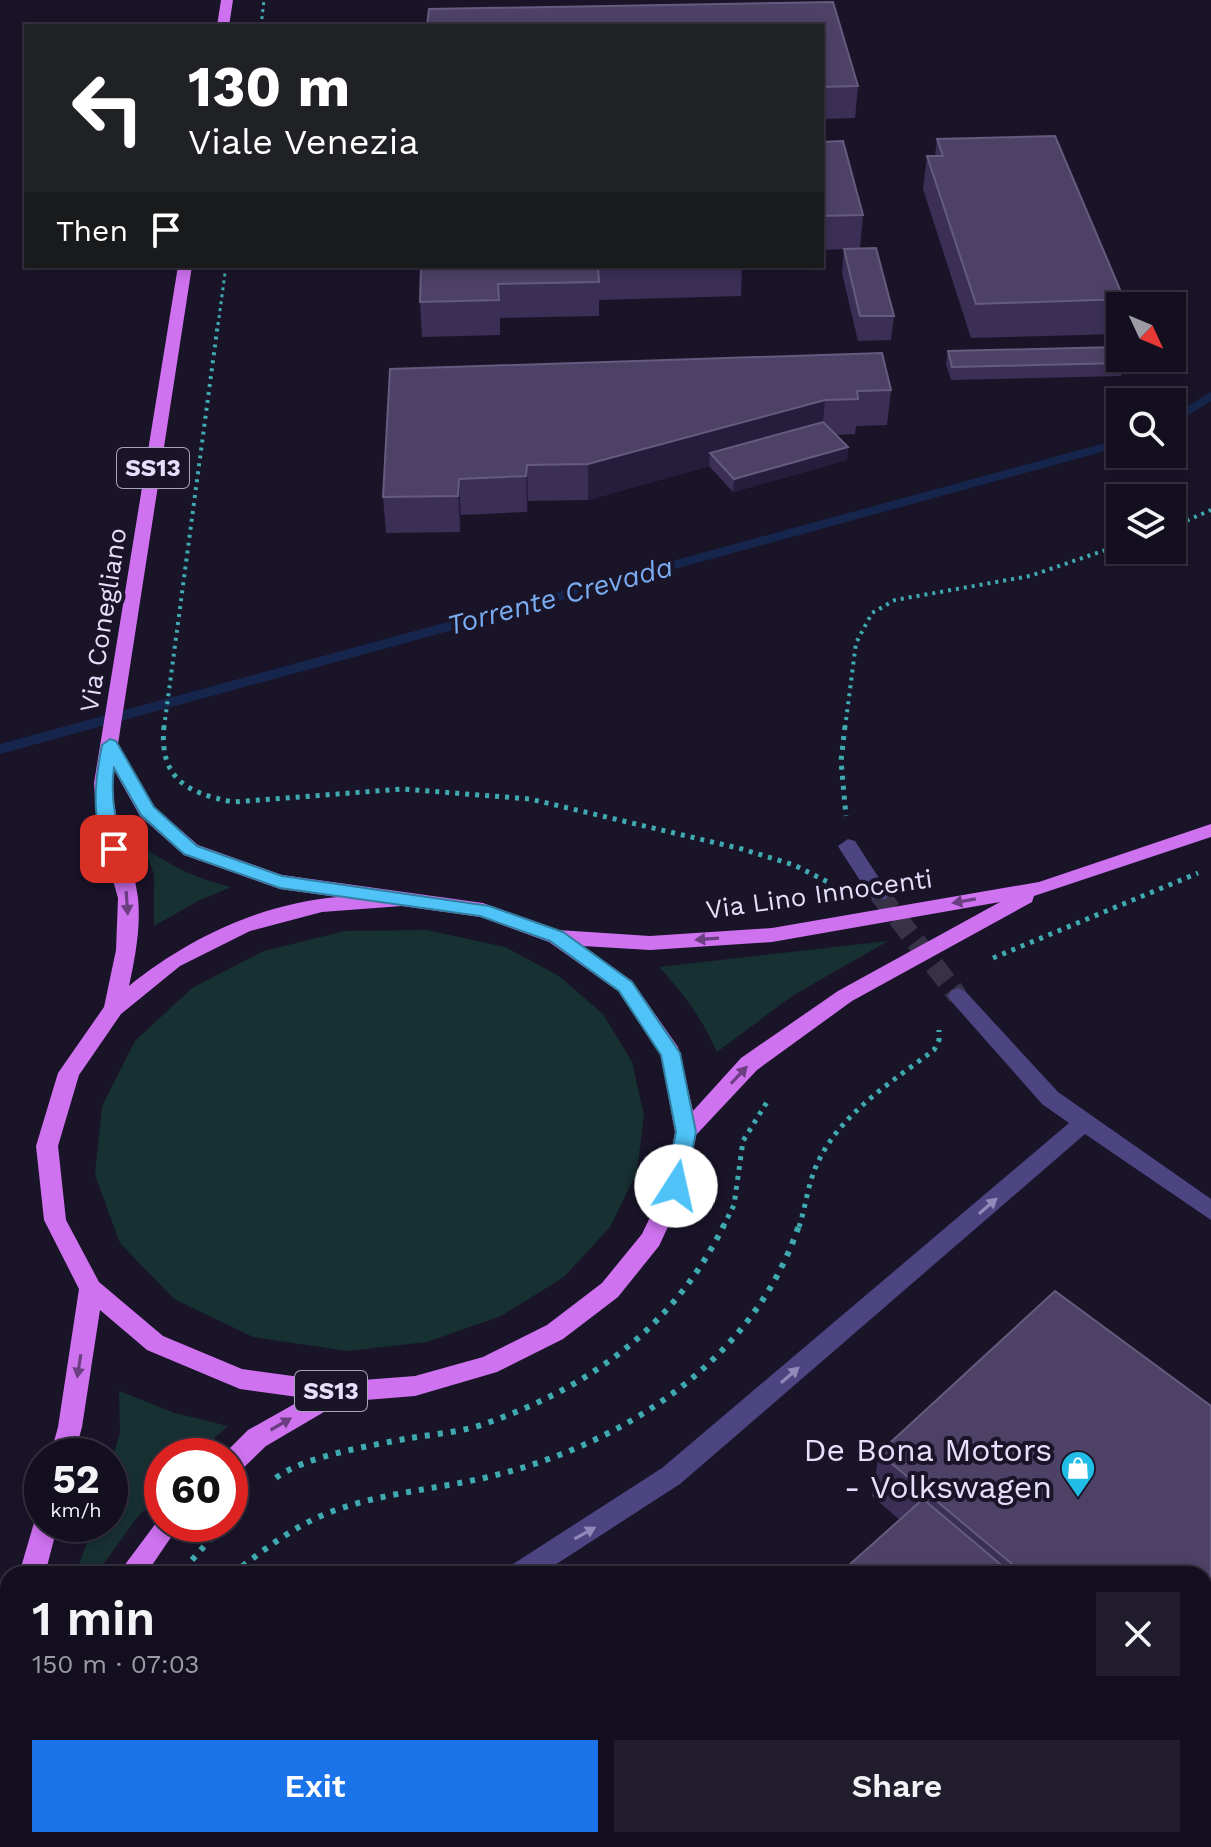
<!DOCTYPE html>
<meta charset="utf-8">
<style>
:root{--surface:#140f1f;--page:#211d2c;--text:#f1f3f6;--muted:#9d9ca4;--line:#332f3d;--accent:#1a73e8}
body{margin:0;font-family:"Work Sans",sans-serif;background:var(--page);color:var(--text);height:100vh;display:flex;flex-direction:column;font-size:30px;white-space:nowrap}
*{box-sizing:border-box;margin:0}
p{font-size:26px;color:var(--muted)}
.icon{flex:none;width:44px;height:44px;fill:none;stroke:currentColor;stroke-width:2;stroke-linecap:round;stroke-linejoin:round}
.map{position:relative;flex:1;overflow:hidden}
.sheet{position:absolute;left:0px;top:1566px;width:1212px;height:282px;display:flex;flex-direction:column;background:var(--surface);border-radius:24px 24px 0 0;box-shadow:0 4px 12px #0003,0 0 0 2px var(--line)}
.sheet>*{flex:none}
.guide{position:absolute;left:24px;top:24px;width:800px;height:244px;border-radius:0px;box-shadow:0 4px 12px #0003,0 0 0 2px var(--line);background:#202124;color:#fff;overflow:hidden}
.needle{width:52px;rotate:134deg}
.buttons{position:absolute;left:1106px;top:292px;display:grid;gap:16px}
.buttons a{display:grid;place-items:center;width:80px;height:80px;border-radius:0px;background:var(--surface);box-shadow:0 4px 12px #0003,0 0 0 2px var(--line);font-size:40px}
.speed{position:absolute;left:24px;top:1438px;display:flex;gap:16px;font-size:40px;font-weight:700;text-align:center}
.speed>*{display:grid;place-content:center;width:104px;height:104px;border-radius:50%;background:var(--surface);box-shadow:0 4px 12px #0003,0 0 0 2px var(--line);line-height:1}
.speed small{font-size:20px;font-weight:400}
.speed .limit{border:12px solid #d22;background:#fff;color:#111}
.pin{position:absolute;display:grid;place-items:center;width:68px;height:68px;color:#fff;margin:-34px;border-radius:16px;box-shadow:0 4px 12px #0006}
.me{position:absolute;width:88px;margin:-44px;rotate:10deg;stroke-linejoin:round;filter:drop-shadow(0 0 6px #0008)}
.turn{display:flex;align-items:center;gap:28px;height:168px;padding:0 32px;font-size:36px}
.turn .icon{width:104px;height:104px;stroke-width:2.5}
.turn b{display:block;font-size:56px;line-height:68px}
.then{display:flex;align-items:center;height:76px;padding:0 32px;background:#0003;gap:16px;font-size:30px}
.round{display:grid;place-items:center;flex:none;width:84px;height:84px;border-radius:0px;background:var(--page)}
.summary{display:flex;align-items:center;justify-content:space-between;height:136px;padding:0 32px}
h1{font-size:48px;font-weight:600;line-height:60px}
.action{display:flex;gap:16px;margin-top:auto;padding:16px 32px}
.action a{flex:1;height:92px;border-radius:0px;background:var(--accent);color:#fff;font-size:32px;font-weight:600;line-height:92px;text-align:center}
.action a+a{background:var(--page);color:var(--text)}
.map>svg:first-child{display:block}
.green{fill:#173032}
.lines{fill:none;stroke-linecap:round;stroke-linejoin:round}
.stream{fill:#15254b;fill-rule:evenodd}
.minor-tunnel{stroke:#383248;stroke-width:20;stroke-dasharray:20 10;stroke-linecap:butt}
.path-far3{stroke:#3fabb0;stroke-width:3;stroke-dasharray:3 4;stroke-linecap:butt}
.path-far2{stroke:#3fabb0;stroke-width:4;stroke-dasharray:3 5;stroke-linecap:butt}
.path-far1{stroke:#3fabb0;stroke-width:5;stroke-dasharray:4 6;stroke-linecap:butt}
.path{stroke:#3fabb0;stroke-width:6;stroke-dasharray:5 8;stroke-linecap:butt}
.minor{fill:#4d4482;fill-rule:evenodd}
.major{fill:#ce72ef;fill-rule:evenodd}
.wall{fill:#3b2f55}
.shaded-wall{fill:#261c3c}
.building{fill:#4d4266;stroke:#655b7e;stroke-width:2}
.oneway{fill:#6b3e82}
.oneway2{fill:#918ab8}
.route{fill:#4fc3f7;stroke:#337fa1;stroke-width:2}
.labels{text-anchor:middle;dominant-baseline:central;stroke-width:8;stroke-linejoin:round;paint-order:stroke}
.shield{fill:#1a1429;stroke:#a8a2bc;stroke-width:2}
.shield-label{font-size:24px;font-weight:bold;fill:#e5dffb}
.street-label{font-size:26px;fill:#e5dffb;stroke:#1a1429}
.water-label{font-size:28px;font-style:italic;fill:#79acf0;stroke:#1a1429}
.near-poi-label{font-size:32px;fill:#e5dffb;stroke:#1a1429;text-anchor:end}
</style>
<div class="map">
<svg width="1211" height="1847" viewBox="0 0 1211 1847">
<rect width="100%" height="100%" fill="#1a1429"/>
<g class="green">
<path d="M143,847C172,867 198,879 231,887L198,901L154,926V874Z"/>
<path d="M427,930L505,947L559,976L603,1014L632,1062L644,1115L637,1172L610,1227L564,1277L501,1316L427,1342L348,1351L253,1337L174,1299L120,1243L95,1175L102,1106L135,1041L192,988L264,951L345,931Z"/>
<path d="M888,941L792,996L717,1052C702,1018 684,994 659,967Z"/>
<path d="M119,1391L175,1413L228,1426L194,1456H162V1491L136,1519L96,1574H76L93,1524H110V1466L120,1433Z"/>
</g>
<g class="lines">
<g class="stream">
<path d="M1211,392V401L1172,425V416Z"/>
<path d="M1120,439V447L0,754V744Z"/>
</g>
<path class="minor-tunnel" d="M879,894L958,996"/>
<g class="path-far3">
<path d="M261,26L264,0"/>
<path d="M218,325L226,266"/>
</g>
<g class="path-far2">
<path d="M1172,527L1211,510"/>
<path d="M164,728L218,323"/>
<path d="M845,728L856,643L872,613L895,600L1030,576L1120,545"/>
</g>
<g class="path-far1">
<path d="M164,726C159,778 186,793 233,802L403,789L530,799L742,849L794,865L828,882"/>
<path d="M845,726L841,761L846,816"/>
<path d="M993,958L1198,873"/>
<path d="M723,1227L734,1205L743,1141L767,1102"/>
<path d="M799,1227C806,1206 808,1182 818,1162C841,1113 893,1081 934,1050L939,1040V1030"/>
</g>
<g class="path">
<path d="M276,1478C304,1456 374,1445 410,1438C435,1434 463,1432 487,1423C592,1386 674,1326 724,1225"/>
<path d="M230,1517L245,1500"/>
<path d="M192,1560L224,1524"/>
<path d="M232,1574C261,1552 290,1529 323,1515C376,1493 433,1490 488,1477C623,1445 754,1361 799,1225"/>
<path d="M38,1847L41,1840"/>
</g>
<g class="minor">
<path d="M848,839L855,841L886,889L889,894L886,899H872L841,851L838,846Z"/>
<path d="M958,988L965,991L1058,1092L1211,1199V1220L1085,1134L680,1484L541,1574H506L510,1566L662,1468L1069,1123L1042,1104L951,1001L948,996L951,991Z"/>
<path d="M304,1840H332L329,1847H301Z"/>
</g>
<g class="major">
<path d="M221,0H233L229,26H217Z"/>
<path d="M178,266H192L118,744L154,807L198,845L282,875L483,903L558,930L650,936L772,928L1039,882L1211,824V837L1034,896L1032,902L852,1001L757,1070L696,1135L687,1186L659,1246L618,1297L563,1339L497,1372L415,1396L341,1402L266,1446L239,1472L230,1475V1456H222L248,1430L305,1398L240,1389L147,1350L100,1310L82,1427L74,1456H50L58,1427L79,1289L44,1220L36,1146L58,1073L104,1007L116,950L118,898L97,824L94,783ZM114,770L140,816L184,855L280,889L338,897C262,903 187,939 129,986C135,958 141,927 138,898C133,854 107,816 114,770ZM1000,902L838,991L741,1058L693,1111L678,1047L632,981L583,946L650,950L772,942ZM402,906L481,917L549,942L618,991L661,1054L675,1132L665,1186L642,1234L602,1283L547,1325L483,1357L415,1376L337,1382L242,1369L163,1336L99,1282L66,1220L58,1146L79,1075L121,1014L180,966L250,931L322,912Z"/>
<path d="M42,1514V1524H58L45,1574H19L36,1516Z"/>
<path d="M162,1515V1524H180L146,1574H118Z"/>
<path d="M8,1627V1670L0,1673V1630Z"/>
<path d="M8,1789V1832L0,1835V1793Z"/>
</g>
</g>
<g class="wall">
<path d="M822,26L858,86L855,118L822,119Z"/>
<path d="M937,139L1124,299L1123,306H1120V322L1118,334L971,338L923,189L927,156H935Z"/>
<path d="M822,142L863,215L860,248L894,316L891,340L858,341L842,273L844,249L822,250Z"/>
<path d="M421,266H742L741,296L599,300V316L500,318V335L422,337L420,302Z"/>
<path d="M948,351L1123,363L1121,376L951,380L946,364Z"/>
<path d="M390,369L891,390L887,425L856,426L855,434L836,435L848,447L847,460L733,492L709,466L588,500L528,501L527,512L461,515L460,532L386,533L383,497Z"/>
<path d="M1211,1406V1640L1204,1648V1574H839L900,1520L872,1496L879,1453Z"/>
</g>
<g class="shaded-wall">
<path d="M825,400L822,435L710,453L709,466L588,500V464Z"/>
<path d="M848,447L847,460L733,492L734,479Z"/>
<path d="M527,465L528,501L527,512L526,476Z"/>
<path d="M459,479L461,515L460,532L458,496Z"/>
<path d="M1211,1616V1640L1204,1648V1623Z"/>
<path d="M954,1840H963L959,1847H950Z"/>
</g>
<g class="building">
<path d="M833,2L858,86L822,87V26H427L429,9Z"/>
<path d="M1055,136L1124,299L976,304L927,156H943L937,139Z"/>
<path d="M843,141L863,215L822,216V142Z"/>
<path d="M876,248L894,316H860L844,249Z"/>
<path d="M421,266H598L599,282L498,284L499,300L420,302Z"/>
<path d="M1117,347L1123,363L952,367L948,351Z"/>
<path d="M882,353L891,390L857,391L858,399L825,400L588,464L527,465L526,476L459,479L458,496L383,497L390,369Z"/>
<path d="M823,422L848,447L734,479L710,453Z"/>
<path d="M1055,1291L1211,1406V1616L1204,1623V1574H1024L879,1453Z"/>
<path d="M923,1499L1012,1574H839Z"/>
<path d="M668,1840H954L950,1847H664Z"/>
</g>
<defs><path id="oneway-solid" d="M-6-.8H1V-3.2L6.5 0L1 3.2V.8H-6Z" transform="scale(2)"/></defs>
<g class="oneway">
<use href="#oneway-solid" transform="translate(964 901) rotate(170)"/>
<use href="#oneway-solid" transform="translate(127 903) rotate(86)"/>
<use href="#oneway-solid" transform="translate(707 939) rotate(176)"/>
<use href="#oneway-solid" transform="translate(739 1075) rotate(-47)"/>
<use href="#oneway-solid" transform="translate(79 1366) rotate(99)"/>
<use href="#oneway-solid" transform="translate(281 1424) rotate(-30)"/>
</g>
<g class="oneway2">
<use href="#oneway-solid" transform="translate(988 1206) rotate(-41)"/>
<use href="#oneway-solid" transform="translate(790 1375) rotate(-41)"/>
<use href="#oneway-solid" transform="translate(585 1533) rotate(-29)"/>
</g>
<path class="route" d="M110,739L116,741L154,807L197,846L282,876L489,906L563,932L632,982L680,1053L696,1132L684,1192H669L666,1186L676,1132L661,1055L619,991L550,941L480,916L280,888L184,854L141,815L114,768C110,795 115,822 123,849L114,855L108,853C90,820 95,780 102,745Z"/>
<defs>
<g id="shop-pin" transform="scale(1.8)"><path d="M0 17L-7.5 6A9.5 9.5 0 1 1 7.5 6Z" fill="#21bde6" stroke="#1a1429"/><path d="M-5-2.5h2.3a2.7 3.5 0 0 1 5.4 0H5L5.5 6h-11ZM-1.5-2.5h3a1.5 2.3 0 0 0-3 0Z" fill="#fff"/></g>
</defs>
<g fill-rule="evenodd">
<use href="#shop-pin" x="1078" y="1468"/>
</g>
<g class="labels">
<g class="shield">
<rect x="117" y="448" width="72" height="40" rx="6"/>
<rect x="295" y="1371" width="72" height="40" rx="6"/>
</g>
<g class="shield-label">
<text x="153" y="468">SS13</text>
<text x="331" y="1391">SS13</text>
</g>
<g class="street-label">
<text transform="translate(103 620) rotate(-81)">Via Conegliano</text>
<text transform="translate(819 894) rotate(-8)">Via Lino Innocenti</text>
</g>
<g class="water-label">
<text transform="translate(560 596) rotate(-15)">Torrente Crevada</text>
</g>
<g class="near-poi-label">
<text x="1052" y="1450">De Bona Motors<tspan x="1052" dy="37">- Volkswagen</tspan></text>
</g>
</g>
</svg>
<div class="buttons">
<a><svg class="needle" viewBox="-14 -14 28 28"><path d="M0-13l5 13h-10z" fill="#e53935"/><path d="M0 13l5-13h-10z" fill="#9d9ca4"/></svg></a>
<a><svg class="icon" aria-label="search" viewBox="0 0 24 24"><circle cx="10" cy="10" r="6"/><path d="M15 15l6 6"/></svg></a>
<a><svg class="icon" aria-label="layers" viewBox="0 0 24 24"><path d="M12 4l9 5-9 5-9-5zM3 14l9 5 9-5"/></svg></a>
</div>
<div class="speed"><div>52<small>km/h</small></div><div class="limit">60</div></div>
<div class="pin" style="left:114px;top:849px;background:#d93025"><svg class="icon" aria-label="arrive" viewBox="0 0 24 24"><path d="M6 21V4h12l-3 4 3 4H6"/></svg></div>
<svg class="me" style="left:676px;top:1186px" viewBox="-20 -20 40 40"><circle r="19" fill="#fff"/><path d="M0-13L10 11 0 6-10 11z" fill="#4fc3f7"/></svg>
<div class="guide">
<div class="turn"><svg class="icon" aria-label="left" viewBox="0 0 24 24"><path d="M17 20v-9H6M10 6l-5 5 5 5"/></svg><div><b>130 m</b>Viale Venezia</div></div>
<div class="then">Then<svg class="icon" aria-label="arrive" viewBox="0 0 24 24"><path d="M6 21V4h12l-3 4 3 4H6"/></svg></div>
</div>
<section class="sheet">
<div class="summary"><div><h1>1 min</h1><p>150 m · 07:03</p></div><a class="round"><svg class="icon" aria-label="close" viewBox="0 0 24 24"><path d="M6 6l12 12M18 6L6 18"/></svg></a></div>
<div class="action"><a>Exit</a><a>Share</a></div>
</section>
</div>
